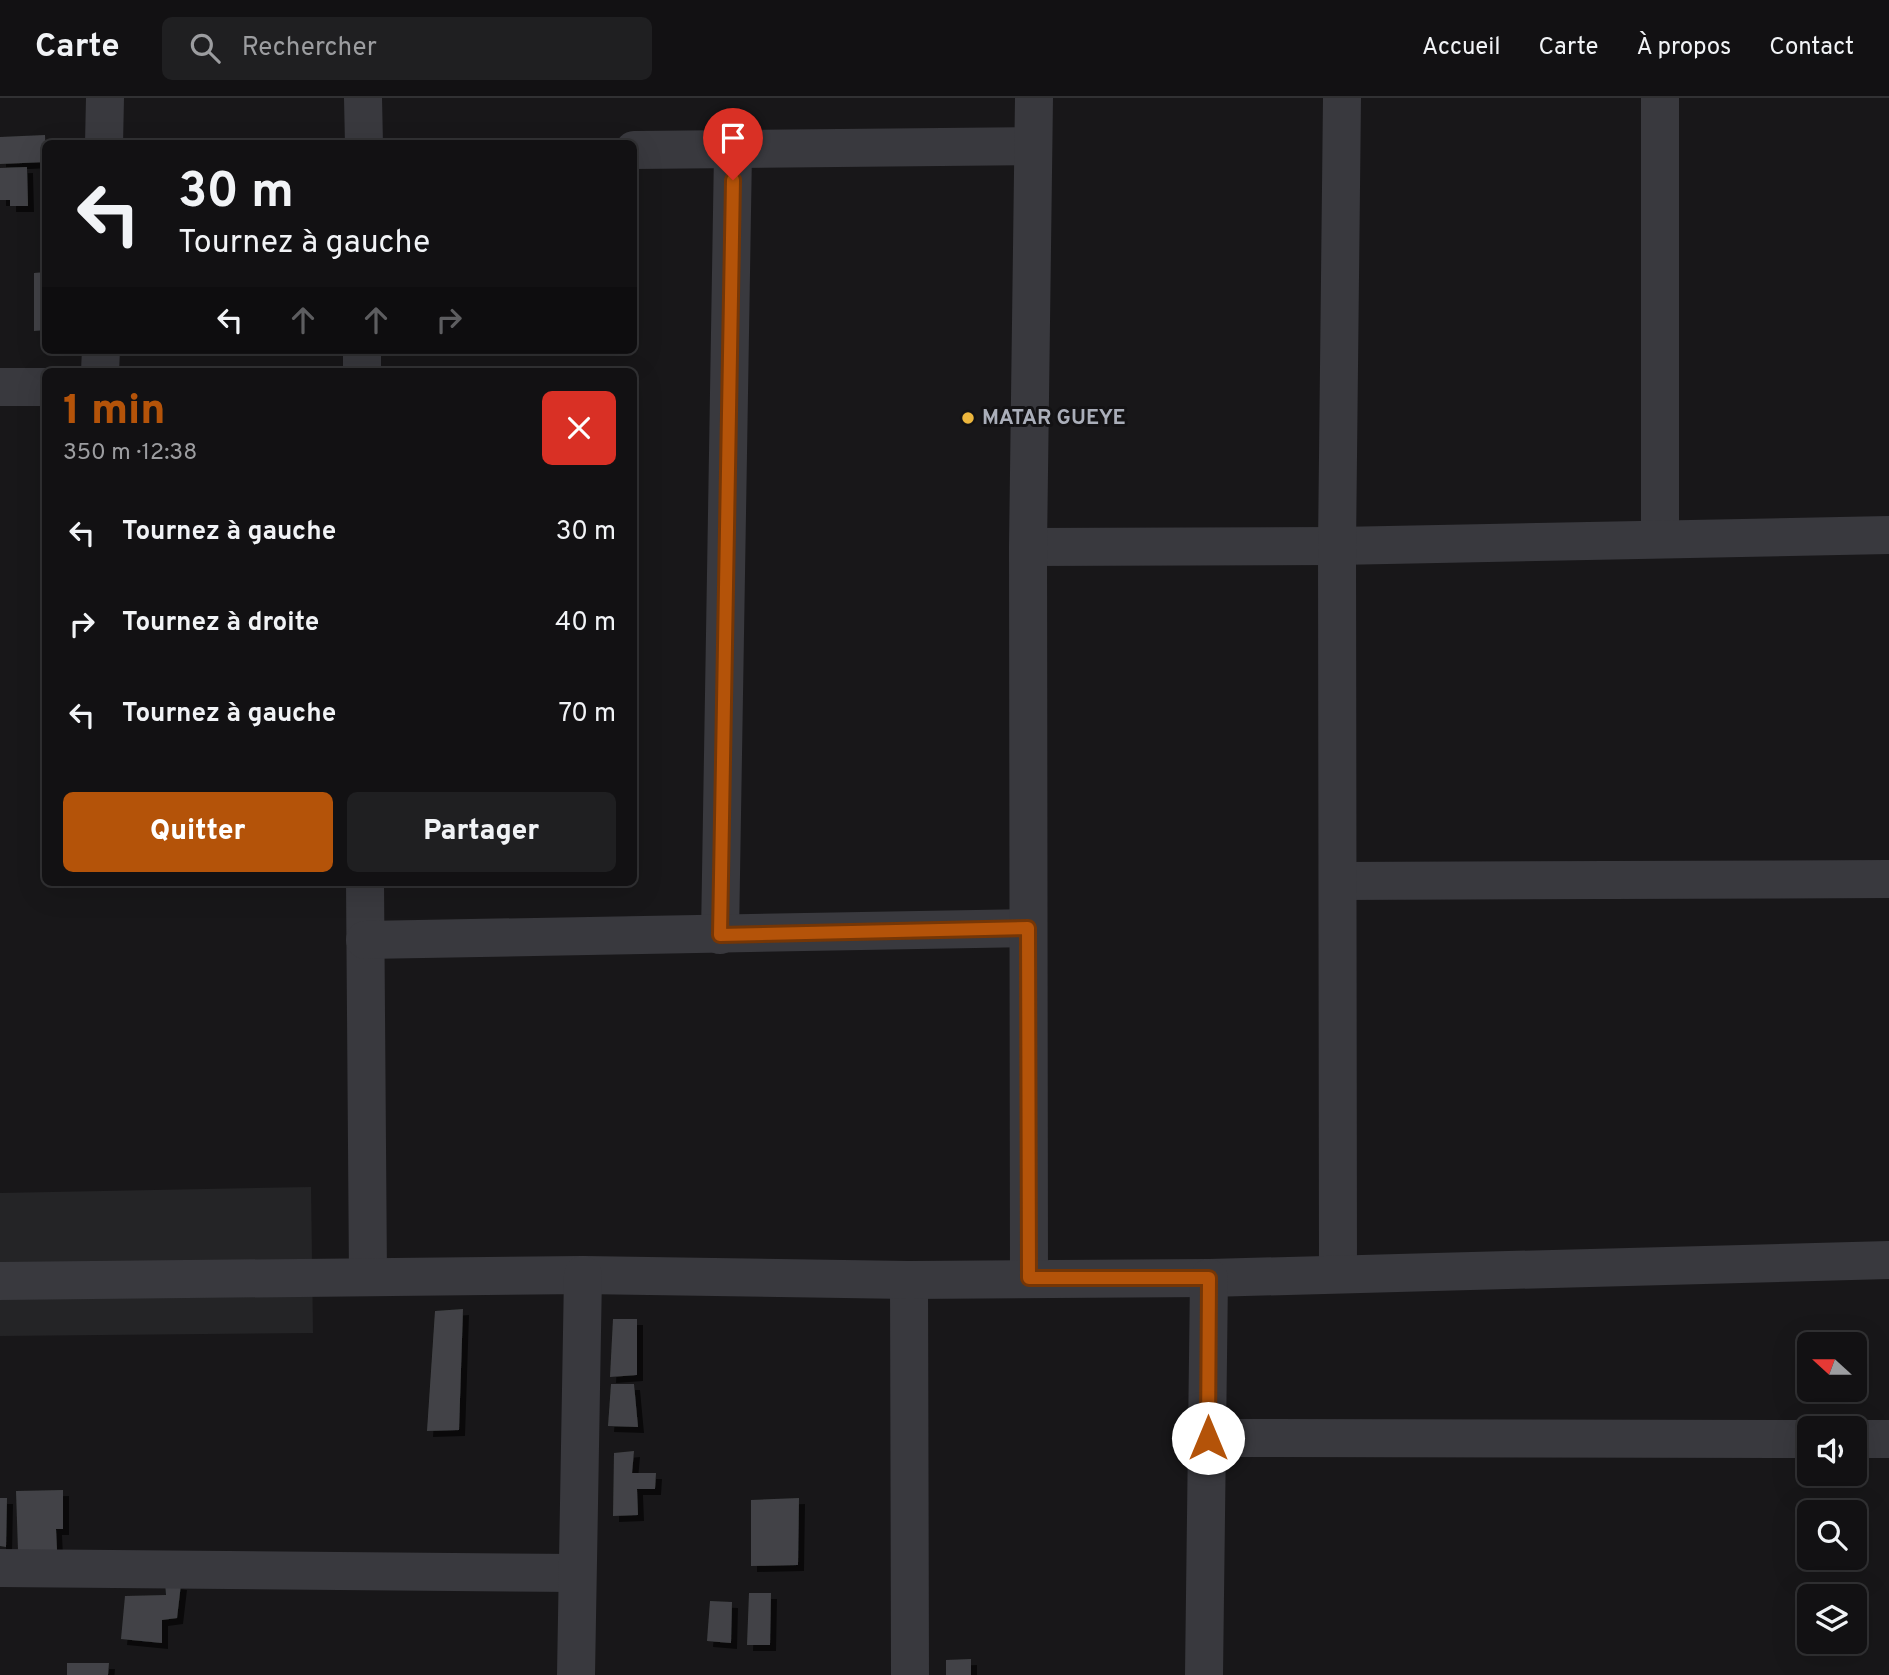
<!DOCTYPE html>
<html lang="fr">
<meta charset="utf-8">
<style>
:root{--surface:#121113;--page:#1f1f21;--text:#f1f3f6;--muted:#9c9da0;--line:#313133;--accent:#b45309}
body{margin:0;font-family:Overpass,sans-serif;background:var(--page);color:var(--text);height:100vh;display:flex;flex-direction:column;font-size:26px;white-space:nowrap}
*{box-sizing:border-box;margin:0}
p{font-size:23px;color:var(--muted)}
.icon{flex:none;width:38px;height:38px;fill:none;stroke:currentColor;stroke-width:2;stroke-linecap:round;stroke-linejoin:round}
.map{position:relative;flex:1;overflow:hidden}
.details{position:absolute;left:42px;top:270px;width:595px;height:518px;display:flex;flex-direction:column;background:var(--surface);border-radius:10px;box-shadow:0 7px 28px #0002,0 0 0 2px var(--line)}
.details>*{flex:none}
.hud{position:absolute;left:42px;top:42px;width:595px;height:214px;border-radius:10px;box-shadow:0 7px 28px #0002,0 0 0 2px var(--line);background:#121113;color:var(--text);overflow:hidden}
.needle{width:46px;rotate:291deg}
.tools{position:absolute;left:1797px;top:1234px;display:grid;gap:14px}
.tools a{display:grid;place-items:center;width:70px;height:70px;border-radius:10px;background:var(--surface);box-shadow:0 7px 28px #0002,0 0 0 2px var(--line);font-size:35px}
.pin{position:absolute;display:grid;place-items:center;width:60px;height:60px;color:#fff;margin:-72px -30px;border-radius:50% 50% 50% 0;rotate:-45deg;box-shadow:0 0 7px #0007}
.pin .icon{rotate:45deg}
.me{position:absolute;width:77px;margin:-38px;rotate:0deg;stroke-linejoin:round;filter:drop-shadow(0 0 5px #0008)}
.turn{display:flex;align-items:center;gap:24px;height:147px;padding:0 21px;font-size:32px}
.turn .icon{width:91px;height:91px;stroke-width:2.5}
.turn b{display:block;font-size:49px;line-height:60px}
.lanes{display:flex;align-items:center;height:66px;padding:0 21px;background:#0003;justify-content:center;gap:35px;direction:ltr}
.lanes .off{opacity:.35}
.round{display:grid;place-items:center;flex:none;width:74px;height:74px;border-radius:10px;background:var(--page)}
.headline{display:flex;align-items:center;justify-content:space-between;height:119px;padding:0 21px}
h1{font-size:42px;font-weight:800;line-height:52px;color:var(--accent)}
.primary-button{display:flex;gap:14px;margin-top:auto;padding:14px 21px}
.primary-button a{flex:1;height:80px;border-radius:10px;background:var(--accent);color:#fff;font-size:28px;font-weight:800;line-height:80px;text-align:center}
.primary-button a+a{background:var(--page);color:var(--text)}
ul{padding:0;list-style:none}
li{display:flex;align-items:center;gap:21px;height:91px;padding:0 21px}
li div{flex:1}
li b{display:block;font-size:26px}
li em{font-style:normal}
header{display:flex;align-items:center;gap:42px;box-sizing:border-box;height:98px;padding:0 35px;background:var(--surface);border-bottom:2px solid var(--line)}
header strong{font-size:33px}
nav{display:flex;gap:38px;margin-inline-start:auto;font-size:24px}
.search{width:490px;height:63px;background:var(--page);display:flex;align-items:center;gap:18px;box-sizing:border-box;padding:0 24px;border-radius:10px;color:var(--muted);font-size:26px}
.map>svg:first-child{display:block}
.built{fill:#242426}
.building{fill:#424346;filter:url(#shadow)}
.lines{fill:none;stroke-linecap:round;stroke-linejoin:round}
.minor{stroke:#39393e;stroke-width:38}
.route-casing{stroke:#753606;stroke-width:18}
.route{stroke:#b45309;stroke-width:12}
.poi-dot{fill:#ecb63d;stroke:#131214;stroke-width:2.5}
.labels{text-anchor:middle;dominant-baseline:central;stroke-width:6;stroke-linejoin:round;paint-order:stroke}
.poi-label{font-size:21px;font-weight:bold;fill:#aaaeb9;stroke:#131214;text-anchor:start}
</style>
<header>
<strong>Carte</strong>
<div class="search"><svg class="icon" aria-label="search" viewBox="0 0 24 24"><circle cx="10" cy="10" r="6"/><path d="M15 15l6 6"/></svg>Rechercher</div>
<nav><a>Accueil</a><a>Carte</a><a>À propos</a><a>Contact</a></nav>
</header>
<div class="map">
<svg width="1889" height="1577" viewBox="0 0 1889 1577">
<defs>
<filter id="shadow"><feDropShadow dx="6" dy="6" stdDeviation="0" flood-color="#0009"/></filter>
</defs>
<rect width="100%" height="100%" fill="#181719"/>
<path class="built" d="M311,1089L313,1235L0,1238V1095Z"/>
<g class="building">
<path d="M45,37L46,64L0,66V39Z"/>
<path d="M27,69L28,108H10V102H0V70Z"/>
<path d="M46,174V232L34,233V175Z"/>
<path d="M463,1211L459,1332L427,1333L435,1213Z"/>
<path d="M613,1221H637V1277L610,1279Z"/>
<path d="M611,1286H634L638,1329L608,1328Z"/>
<path d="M634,1353L632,1375H656L655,1391H637L638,1417L613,1418L614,1355Z"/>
<path d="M63,1392V1431H56L57,1452H18L16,1393Z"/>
<path d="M0,1400H7L6,1449L0,1448Z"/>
<path d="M799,1400L798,1467L751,1468V1402Z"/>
<path d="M165,1484L181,1486L177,1520L162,1522V1545L121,1541L125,1498L166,1497Z"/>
<path d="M749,1495H771L770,1547H747Z"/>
<path d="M710,1503L732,1504L731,1545L707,1543Z"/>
<path d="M971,1561V1577H946V1562Z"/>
<path d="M67,1565H109L108,1577H67Z"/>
</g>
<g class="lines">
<g class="minor">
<path d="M363,0L364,46"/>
<path d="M1660,0V439"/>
<path d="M104,46L105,0"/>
<path d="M634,52L1033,48"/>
<path d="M100,273L101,252"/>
<path d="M362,273V252"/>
<path d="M0,289H46"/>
<path d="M1028,449L1337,448L1889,437"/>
<path d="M1338,783L1889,781"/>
<path d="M365,784L368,1179"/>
<path d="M720,837L733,54"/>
<path d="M365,842L1028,830"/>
<path d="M1338,1175L1337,448L1342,0"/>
<path d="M1029,1180L1028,449L1034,0"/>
<path d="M909,1182L910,1577"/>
<path d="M0,1183L583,1177L909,1182L1209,1180L1889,1162"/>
<path d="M1208,1340L1810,1341"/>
<path d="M1855,1341H1889"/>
<path d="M0,1470L576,1475"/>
<path d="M576,1577L583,1177"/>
<path d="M1204,1577L1209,1180"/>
</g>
</g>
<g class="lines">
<g class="route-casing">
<path id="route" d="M733,82L720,837L1028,830L1029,1180H1209L1208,1340"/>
</g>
<use href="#route" class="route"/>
</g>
<circle class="poi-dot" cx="968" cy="320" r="7"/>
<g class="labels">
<g class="poi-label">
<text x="982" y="320">MATAR GUEYE</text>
</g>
</g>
</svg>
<div class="tools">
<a><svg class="needle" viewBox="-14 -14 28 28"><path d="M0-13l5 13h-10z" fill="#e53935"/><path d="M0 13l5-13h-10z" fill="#9c9da0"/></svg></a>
<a><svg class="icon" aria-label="sound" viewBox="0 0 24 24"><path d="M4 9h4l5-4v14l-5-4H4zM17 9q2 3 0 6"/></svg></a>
<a><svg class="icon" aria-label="search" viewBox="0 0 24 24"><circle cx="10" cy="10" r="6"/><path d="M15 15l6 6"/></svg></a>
<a><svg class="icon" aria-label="layers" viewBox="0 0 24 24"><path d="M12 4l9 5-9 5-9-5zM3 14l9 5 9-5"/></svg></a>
</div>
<div class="pin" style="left:733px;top:82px;background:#d93025"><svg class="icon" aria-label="arrive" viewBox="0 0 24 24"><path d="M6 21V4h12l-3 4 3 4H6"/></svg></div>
<svg class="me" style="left:1208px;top:1340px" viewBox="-20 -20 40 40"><circle r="19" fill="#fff"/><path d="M0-13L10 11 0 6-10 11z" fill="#b45309"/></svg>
<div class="hud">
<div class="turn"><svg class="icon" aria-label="left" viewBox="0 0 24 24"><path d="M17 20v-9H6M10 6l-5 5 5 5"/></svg><div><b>30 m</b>Tournez à gauche</div></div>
<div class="lanes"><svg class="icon" aria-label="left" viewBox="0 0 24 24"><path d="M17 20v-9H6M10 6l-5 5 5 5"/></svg><svg class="icon off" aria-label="ahead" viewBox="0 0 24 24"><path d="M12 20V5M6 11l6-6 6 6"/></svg><svg class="icon off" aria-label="ahead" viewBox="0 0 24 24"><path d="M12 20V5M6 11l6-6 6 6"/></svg><svg class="icon off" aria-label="right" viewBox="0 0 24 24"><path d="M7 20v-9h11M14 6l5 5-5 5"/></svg></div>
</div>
<section class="details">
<div class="headline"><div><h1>1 min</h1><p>350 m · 12:38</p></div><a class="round" style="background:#d93025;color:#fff"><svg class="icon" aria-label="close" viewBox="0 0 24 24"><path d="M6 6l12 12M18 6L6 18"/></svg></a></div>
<ul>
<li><svg class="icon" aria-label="left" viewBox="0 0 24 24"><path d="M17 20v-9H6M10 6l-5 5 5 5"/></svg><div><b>Tournez à gauche</b></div><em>30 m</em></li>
<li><svg class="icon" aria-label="right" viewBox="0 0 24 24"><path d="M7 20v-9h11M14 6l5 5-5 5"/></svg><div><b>Tournez à droite</b></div><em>40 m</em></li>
<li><svg class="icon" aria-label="left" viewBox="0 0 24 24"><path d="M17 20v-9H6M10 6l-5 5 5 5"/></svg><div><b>Tournez à gauche</b></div><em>70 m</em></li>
</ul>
<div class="primary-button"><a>Quitter</a><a>Partager</a></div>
</section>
</div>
